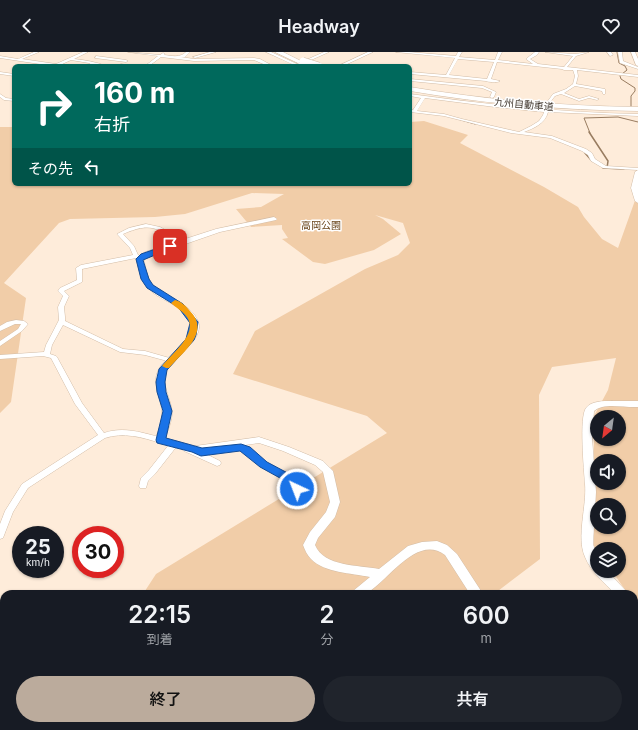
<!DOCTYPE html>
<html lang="ja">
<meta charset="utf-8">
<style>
:root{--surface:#171b24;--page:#20242c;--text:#f1f3f6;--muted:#9ea1a6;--accent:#bbab9c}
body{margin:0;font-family:Inter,"Noto Sans JP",sans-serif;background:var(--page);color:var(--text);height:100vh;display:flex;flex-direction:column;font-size:15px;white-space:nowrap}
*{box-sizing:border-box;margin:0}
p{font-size:13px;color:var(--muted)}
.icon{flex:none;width:22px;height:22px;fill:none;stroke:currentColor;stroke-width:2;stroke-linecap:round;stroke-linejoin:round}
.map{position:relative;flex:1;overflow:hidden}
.panel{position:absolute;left:0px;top:538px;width:638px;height:140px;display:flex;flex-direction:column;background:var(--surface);border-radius:12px 12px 0 0;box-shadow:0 1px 3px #0004}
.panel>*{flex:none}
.top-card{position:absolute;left:12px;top:12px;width:400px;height:122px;border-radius:6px;box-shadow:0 1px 3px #0004;background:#00695c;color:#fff;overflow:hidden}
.needle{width:26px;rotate:209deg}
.fabs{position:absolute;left:590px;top:358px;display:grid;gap:8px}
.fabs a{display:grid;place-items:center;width:36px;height:36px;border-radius:50%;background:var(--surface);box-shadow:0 1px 3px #0004;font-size:20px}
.speed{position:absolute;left:12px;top:474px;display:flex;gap:8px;font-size:20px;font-weight:700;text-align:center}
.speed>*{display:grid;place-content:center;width:52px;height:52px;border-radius:50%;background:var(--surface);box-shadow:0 1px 3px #0004;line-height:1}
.speed small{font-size:10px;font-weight:400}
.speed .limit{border:6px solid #d22;background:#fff;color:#111}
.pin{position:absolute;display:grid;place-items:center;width:34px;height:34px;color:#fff;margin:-17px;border-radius:8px;box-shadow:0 2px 6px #0006}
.me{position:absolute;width:44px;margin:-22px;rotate:317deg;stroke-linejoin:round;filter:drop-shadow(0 0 3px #0008)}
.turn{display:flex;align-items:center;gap:14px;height:84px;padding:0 16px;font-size:18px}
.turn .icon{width:52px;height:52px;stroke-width:2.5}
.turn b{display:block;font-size:28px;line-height:34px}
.then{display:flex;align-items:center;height:38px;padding:0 16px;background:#0003;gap:8px;font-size:15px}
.eta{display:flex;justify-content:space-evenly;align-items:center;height:68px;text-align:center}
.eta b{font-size:24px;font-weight:600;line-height:28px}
.primary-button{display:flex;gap:8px;margin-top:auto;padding:8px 16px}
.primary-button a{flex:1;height:46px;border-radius:24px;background:var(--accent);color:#111;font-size:16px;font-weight:600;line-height:46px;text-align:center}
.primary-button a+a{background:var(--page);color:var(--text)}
header{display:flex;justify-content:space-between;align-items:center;height:52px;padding:0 16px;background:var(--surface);font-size:18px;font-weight:600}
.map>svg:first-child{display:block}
.green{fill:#f1cda8;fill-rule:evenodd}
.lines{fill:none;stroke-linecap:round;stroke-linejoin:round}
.stream-far1{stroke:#987c60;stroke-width:1}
.stream{stroke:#987c60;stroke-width:1.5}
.minor-casing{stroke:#d3bda7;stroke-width:1}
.tertiary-casing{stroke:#d3bda7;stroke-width:1}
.motorway-casing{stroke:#d3bda7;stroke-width:1}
.minor{fill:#fff;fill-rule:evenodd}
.tertiary{fill:#fff;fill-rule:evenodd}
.motorway{fill:#fff;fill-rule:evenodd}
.motorway-bridge-casing{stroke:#d3bda7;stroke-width:8;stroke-linecap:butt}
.motorway-bridge{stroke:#fff;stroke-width:7}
.route{fill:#1a73e8;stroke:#114b97}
.slow{fill:#f59e0b}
.labels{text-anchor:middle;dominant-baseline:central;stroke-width:3;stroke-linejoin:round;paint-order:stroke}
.far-street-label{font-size:10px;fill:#40372e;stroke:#fff}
.far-park-label{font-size:10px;fill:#69441a;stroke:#fff}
</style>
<header><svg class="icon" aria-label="back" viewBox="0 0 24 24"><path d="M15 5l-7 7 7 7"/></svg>Headway<svg class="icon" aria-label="heart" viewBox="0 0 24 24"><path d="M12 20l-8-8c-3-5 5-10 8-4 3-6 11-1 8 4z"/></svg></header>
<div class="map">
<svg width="638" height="678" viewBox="0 0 638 678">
<rect width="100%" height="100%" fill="#feecda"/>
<g class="green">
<path d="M424,69L468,83L460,91L544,135L578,155L584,165L602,187L618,196L638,140V573L634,560V542H628L612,519H619V497H597L594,494V364L608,338L616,306L552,315L539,343L540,507L494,542H143L156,522L387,381L367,364L233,322L255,279L365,217L398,203L410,191L403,171L375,163L383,167L401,182L374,198L325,212L313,210L282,187L288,186L282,177V173L251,175L236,157L261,155L284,142L252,141L185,162L155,165L70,167L59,171L4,231L26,246L11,350L0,361V75H14V132H410V70ZM597,365H619V387H597ZM597,409H619V431H597ZM597,453H619V475H597Z"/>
<path d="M76,674H251L242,678H76Z"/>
</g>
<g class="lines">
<g class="stream-far1">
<path d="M617,0L619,11L625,14L627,18L622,22"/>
<path d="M620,24L621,27L635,36V39L631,44V54"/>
<path d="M451,65L475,72"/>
<path d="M590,81L584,66L618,65L638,70"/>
</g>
<g class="stream">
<path d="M589,80L608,109L607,116"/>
<path d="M585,101L592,109"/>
<path d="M603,116L624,117"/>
</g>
<g class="minor-casing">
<g id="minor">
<path d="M34,0H39L22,7L56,12L83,0H88L74,7C85,8 96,10 106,14L92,13L89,11L71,8L58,14H53L0,6V4L18,7Z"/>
<path d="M128,0L160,3L163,1L165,2L164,3C172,4 180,6 186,0H190L185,5H181L194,7L254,6L260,7L273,14H268L254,8L194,9L161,5L149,14H145L158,4Z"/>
<path d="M210,0H216L195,6L193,5Z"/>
<path d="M266,0H271L297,12L324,0H329L300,13L301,14H293L294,13Z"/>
<path d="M368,0H373L343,14H338Z"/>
<path d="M396,0H409L456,4L458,0H462L459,5L495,8L498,0H502L498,8L533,12L526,7L535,0H539L537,3L530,7L538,12L564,15L573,4L545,0L575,2L589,0L576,4L567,15L638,23V25L577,18L578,24L576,32L605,37V42H603L602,39L575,34L564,41L579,47L589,44L599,47L597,48L589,46L579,49L561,42L555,44L547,54L545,53L553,42L566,37L573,32L575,24L573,18H564L562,17L497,10L491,27L500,29C497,31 488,30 486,29L410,22V20L446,23L455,6ZM458,7L494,10L487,27L449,23Z"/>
<path d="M607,0H611L613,3L610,4Z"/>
<path d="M618,0H622L623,9L638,15V17L620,11Z"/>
<path d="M96,4L126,8L128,9L126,10L95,6Z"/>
<path d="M121,12L132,14H120Z"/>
<path d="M0,20L14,22V24L0,22Z"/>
<path d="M410,27L483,34L496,40L494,45L492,46L490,45L492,40L482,36L410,29Z"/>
<path d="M0,42L6,46L14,47V49L4,48L0,45Z"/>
<path d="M410,42C484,52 562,61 638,62V64L548,60C545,72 534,76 524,80L552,84L586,97L592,101L595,107L606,114L638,116V118L603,116L591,109L588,103L582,99L550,86L511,81L444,64L410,60V58H413L421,46L410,44ZM425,46L495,55L544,60L543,63L539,69L531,74L519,80L462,67L444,62L417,59Z"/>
<path d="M146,172L160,175L185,189L182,191L180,190C156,176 151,170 123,182L134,194L138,203L144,205L141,207L136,206L82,217V230L64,239L69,244L64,255L65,265V269L123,297L145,299L173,307L174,308L173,309L171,310L145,303L120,300L63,273L52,293L50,302L56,304L57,305L82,351L104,381C124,374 143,381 163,386L164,388L160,391C142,385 123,380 105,386L28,436L13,460L3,486L0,487V472L5,459L22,432L98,383L75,352L51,306L43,304L0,307V303L44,300L46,293L59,268L58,255L63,244L58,239L60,236L77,228L76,216L81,213L133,203L130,196L117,182L129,176Z"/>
<path d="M16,268L24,269L28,272L22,279L0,294V289L18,277L21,272H15L0,279V274L7,270Z"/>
<path d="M174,389L177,390L178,392L177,394L155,422L148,429L146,436H140L139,434L141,426L149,418L171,390Z"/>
<path d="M182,391L192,397L196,394L202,397L241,392C252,396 258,405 267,411C276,417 301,425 301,437L300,439H294C288,425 272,422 260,414C253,409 247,402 240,398L206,402L220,409L221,411L220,413L217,414L184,399L178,394L179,392Z"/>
</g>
</g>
<g class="tertiary-casing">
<g id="tertiary">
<path d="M631,0H635L638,7V14L636,13Z"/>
<path d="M638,118V151L635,149L631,136L635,120Z"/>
<path d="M274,165L277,167L276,168L220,180L151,204L144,208C145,215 147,224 151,231C163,248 190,249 198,269C205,288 174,304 167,318C160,332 171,346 172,360C172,369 168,378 165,386L195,394L259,385L289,395L323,409L333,419L340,450L335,465L318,486L315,493C324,515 359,513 379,517L408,494L422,490L437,489L447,493L457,502L483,542H470L445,503C417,482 389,528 367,541C363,543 356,542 351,542L353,539L370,525C351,521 325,521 311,507C307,503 305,498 303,493L310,480L326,460L330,450L323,420L315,413L283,399L259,391L195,400L157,390L155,388C158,379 163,369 162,359C161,345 151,331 159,317C166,303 197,287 190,268C183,252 158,249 147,235C140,227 139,217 136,207L145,200L216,177Z"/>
<path d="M612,349H638V355C625,356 604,350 594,359L592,385L596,440L593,492L597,505V519H607L629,542H615C604,530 591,520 585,505C576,485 587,454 585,432C584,418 579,365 586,356C591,349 603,349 612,349Z"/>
<path d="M634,548L638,549V564L634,563Z"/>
<path d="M638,585V596L634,597V586Z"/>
<rect x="263" y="674" width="14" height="4"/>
</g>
</g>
<g class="motorway-casing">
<g id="motorway">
<path d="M275,0H283L303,10L298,11Z"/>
<path d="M410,35C486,48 561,54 638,55V59C561,58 486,52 410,39Z"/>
</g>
</g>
<use href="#minor" class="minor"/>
<use href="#tertiary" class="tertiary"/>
<use href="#motorway" class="motorway"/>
<g class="motorway-bridge-casing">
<path id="motorway-bridge" d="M303,9L319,14"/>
</g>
<use href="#motorway-bridge" class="motorway-bridge"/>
</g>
<path class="route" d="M170,192L172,193V196L143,208L149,227L153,233L183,252L198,270L196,283L194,288L167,318L165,330L166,340L172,359L166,386L202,396L241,392L250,395L267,410L297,426L303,434L301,440H293L289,431L260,415L240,399L201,404L192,400L157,391L156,388L163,359L157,340L156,330L159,317L186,287L190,271L178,255L147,236L141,227L136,207L141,202Z"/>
<path class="slow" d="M175,248C182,250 186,254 190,259C211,280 183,300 169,316H166L162,314C171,302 199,282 187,265C183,259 176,256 171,251Z"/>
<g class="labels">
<g class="far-street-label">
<text transform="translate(524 52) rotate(5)">九州自動車道</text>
</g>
<g class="far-park-label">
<text x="321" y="173">高岡公園</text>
</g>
</g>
</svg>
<div class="fabs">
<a><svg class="needle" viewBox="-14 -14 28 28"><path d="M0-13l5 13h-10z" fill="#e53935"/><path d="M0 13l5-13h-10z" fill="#9ea1a6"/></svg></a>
<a><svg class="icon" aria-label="sound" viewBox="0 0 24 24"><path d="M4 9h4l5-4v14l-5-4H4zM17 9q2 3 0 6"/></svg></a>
<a><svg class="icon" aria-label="search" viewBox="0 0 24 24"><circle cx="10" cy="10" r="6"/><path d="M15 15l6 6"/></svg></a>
<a><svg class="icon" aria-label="layers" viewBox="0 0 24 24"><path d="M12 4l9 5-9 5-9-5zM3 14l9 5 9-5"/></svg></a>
</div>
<div class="speed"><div>25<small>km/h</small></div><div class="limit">30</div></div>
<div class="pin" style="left:170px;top:194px;background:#d93025"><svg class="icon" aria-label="arrive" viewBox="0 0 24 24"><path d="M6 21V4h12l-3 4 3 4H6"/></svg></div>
<svg class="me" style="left:297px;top:437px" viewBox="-20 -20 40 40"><circle r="17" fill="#1a73e8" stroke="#fff" stroke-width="3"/><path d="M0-11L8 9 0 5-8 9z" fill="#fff"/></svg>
<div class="top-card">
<div class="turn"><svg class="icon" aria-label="right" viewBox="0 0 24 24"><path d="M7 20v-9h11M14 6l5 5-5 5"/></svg><div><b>160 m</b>右折</div></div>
<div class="then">その先<svg class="icon" aria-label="left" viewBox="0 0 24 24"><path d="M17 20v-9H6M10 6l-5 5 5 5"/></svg></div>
</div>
<section class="panel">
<div class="eta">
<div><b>22:15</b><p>到着</p></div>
<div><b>2</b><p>分</p></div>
<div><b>600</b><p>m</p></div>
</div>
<div class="primary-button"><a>終了</a><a>共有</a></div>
</section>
</div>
